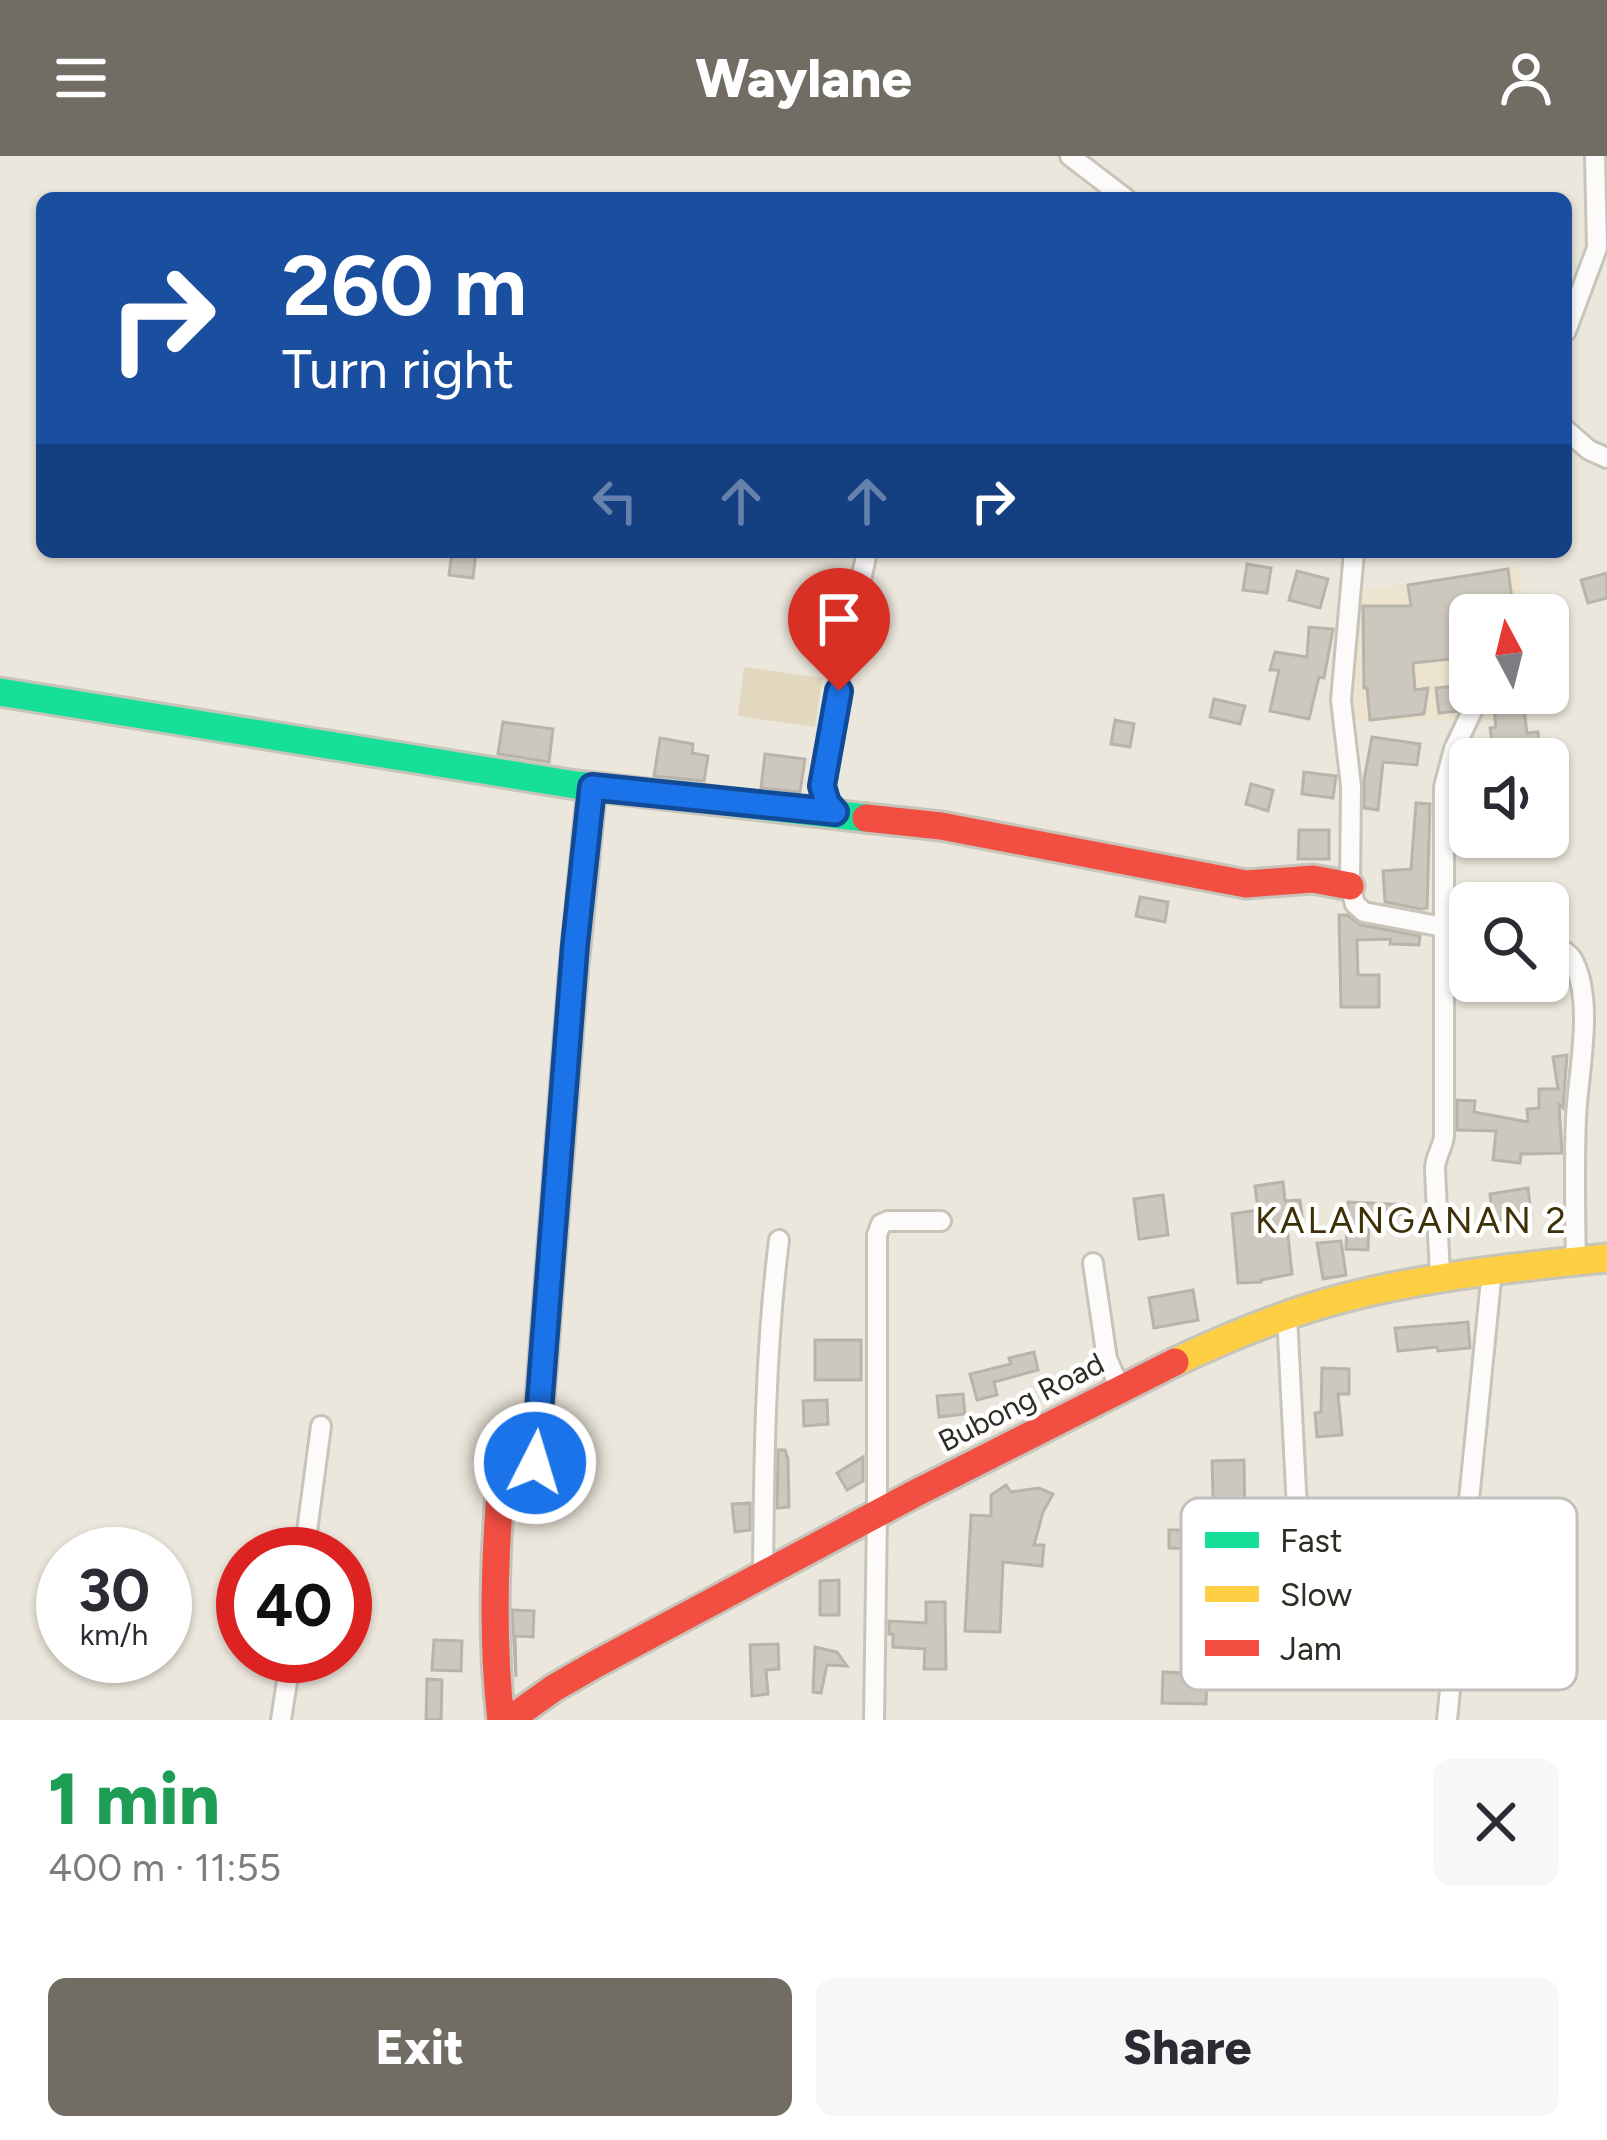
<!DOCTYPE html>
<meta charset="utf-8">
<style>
:root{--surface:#fff;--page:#f7f7f7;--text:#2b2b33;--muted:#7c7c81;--accent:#716d64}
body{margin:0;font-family:Figtree,sans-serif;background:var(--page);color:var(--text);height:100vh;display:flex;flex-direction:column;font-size:45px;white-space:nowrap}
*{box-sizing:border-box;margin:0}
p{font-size:39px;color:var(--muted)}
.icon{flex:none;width:66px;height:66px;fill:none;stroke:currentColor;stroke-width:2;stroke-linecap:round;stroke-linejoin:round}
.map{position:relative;height:1564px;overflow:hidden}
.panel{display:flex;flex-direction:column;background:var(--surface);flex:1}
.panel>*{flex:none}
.hud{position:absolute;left:36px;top:36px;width:1536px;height:366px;border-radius:18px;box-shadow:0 3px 9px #0004;background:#1a4fa0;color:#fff;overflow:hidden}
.needle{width:78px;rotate:353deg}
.tools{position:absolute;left:1449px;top:438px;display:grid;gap:24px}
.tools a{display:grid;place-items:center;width:120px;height:120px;border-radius:18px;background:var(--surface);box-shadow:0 3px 9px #0004;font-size:60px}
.speed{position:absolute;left:36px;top:1371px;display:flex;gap:24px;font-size:60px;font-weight:700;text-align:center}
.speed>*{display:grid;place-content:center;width:156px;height:156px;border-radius:50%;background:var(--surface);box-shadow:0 3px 9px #0004;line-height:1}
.speed small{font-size:30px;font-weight:400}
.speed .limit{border:18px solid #d22;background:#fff;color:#111}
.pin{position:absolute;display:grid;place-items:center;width:102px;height:102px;color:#fff;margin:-123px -51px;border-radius:50% 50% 50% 0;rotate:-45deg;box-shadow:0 0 12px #0007}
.pin .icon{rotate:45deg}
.me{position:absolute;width:132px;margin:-66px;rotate:5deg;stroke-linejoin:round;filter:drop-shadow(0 0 9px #0008)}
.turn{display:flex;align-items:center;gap:42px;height:252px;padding:0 48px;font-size:54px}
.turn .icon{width:156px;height:156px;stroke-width:2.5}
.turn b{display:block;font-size:84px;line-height:102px}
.lanes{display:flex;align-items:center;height:114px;padding:0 48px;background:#0003;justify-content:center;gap:60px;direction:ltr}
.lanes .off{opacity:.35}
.round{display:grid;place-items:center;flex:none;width:126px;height:126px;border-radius:18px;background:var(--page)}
.summary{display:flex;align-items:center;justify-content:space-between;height:204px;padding:0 48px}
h1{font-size:72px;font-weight:800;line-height:90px;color:#1e9e55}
.primary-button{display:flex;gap:24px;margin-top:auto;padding:24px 48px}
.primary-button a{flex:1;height:138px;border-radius:18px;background:var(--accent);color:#fff;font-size:48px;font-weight:800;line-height:138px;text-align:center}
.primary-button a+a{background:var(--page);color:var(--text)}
header{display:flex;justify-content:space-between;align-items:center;height:156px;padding:0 48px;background:var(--accent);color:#fff;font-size:54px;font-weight:800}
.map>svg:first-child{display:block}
.built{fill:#ece4cf}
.green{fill:#e2d8bf}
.building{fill:#ccc8be;stroke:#b8b4ab;stroke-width:3}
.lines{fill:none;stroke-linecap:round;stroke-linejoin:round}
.street-casing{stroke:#c7c4ba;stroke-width:24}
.fast-casing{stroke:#c7c4ba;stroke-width:33}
.slow-casing{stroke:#c7c4ba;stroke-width:33}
.jam-casing{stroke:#c7c4ba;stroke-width:33}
.street{stroke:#fcfbfa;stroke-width:18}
.fast{stroke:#16e098;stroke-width:27}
.slow{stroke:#ffcf43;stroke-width:27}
.jam{stroke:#f24e42;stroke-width:27}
.route-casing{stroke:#114b97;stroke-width:30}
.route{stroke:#1a73e8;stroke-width:21}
.labels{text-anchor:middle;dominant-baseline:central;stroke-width:9;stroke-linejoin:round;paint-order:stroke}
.street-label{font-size:30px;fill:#2f2c24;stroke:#fff}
.quarter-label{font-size:36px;letter-spacing:3px;fill:#3f3107;stroke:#fff}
.key{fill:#fff;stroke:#c1c0bd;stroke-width:3}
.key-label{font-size:33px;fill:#2f2c24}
</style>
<header><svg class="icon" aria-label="menu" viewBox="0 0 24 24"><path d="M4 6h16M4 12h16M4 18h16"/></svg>Waylane<svg class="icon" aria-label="person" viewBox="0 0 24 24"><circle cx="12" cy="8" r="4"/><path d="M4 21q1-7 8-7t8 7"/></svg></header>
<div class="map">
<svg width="1607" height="1564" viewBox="0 0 1607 1564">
<rect width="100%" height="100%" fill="#ece7dc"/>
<path class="built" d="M1520,410L1522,459H1470V537H1525L1526,564H1355L1357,435Z"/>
<path class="green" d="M744,511L822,522L815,571L738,560Z"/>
<g class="building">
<path d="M452,396L476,397L473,422L449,419Z"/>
<path d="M1247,408L1271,412L1267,437L1243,434Z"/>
<path d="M1508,413L1514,459H1470V501L1413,507L1415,534L1428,532L1424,558L1370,564L1367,532H1364L1363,450H1411L1408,429Z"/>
<path d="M1297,415L1328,423L1320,452L1289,444Z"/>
<path d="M1607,417V442L1588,447L1581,424Z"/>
<path d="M1309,471L1333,473L1324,522L1319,521L1309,563L1270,555L1279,514H1270L1275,496L1307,501Z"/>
<path d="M1457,530L1459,550L1457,555L1439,557L1436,532Z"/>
<path d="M1492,537H1522L1527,577L1538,576L1539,592L1510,595L1512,603H1495L1490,572L1496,571Z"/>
<path d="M1214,543L1245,550L1240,568L1210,561Z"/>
<path d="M1115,564L1134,568L1130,591L1111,588Z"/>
<path d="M503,566L553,573L549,606L498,598Z"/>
<path d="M1372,581L1420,588L1417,609L1383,606L1378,654L1364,652V624Z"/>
<path d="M660,582L693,588L692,597L708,600L704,625L654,620Z"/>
<path d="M765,598L805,603L800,636L761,632Z"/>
<path d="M1304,616L1336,620L1333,642L1302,638Z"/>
<path d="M1251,628L1273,634L1268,655L1246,648Z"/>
<path d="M1416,647L1430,648L1427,752L1421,753L1385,746L1383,715L1411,713Z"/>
<path d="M1299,674H1329V703H1298Z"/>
<path d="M1140,741L1168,746L1165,766L1136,760Z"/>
<path d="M1339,759H1347L1361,769L1420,780L1419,789L1390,788L1391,783L1357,784L1358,819H1379V851H1341Z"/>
<path d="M1567,899L1563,952L1559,948L1562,997L1521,998L1520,1007L1493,1004L1496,975L1457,974V944L1475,945L1474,956L1528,966L1527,953L1539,952V933H1558L1553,901Z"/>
<path d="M1283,1026L1285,1045L1300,1044L1302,1060L1286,1061L1292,1118L1261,1124V1126L1238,1127L1232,1058L1258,1054L1255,1030Z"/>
<path d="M1528,1032L1531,1059L1493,1065L1490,1038Z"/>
<path d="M1163,1039L1168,1079L1139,1083L1134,1043Z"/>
<path d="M1348,1046L1409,1049V1058L1369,1061L1368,1094L1346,1093Z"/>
<path d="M1341,1085L1346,1119L1323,1123L1317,1087Z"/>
<path d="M1193,1134L1198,1164L1154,1172L1149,1142Z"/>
<path d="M1468,1166L1470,1192L1438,1195L1437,1191L1398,1195L1395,1172Z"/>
<rect x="815" y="1184" width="46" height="40"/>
<path d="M1034,1196L1038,1214L994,1226L997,1239L977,1244L970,1218L1011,1208L1009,1202Z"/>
<path d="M1322,1212L1349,1213V1238H1338L1342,1279L1317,1281L1315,1257L1321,1256Z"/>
<path d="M963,1238L965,1258L939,1261L937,1240Z"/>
<path d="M827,1244L828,1268L804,1270L803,1245Z"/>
<path d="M778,1294H785L788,1303L789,1351L777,1352Z"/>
<path d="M863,1301V1325L847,1334L837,1317Z"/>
<path d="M1244,1304L1245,1362L1284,1359V1381L1249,1383L1251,1408L1221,1410L1219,1393L1169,1392V1374H1214L1212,1305Z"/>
<path d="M1006,1329L1011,1336L1039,1332L1053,1338L1043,1356L1034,1389H1044L1042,1410L1003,1406L1000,1476L965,1475L971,1359L991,1360V1339Z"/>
<path d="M750,1347V1374L735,1376L732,1348Z"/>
<path d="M839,1424V1459H820V1425Z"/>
<path d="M926,1446H945L946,1513H924L925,1493L893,1491V1478H889V1465L926,1467Z"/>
<path d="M512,1454L534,1455L533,1481L515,1480L516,1521Z"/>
<path d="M434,1484L462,1485L461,1515L432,1514Z"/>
<path d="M778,1488L779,1513L766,1514L768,1538L752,1540L750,1489Z"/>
<path d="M815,1491L837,1496L847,1510L827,1509L821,1537L813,1536Z"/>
<path d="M1163,1516L1207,1518L1206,1548L1162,1547Z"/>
<path d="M427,1523L442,1524L441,1564H426Z"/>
</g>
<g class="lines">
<g class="street-casing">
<g id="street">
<path d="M1070,0L1125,42"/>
<path d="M1566,175L1597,92L1595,0"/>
<path d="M1566,274L1589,294L1607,302"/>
<path d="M1354,396L1341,544L1351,630L1350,730L1355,748L1364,756L1470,776"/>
<path d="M835,656L823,639V620L840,520L867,396"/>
<path d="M1548,790C1563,793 1571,797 1576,811C1593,853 1578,918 1576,962C1574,1010 1575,1058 1576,1105"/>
<path d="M1093,1107L1107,1203L1120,1232"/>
<path d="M1440,1120L1435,1013C1435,1000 1443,992 1444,980V631L1454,593L1472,555"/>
<path d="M1287,1160L1297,1353L1299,1462"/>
<path d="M304,1398L321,1270"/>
<path d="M763,1418C764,1307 765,1195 779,1084"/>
<path d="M281,1564L291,1500"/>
<path d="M874,1564L877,1358V1079L881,1068L888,1065H941"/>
<path d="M1447,1564L1492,1114"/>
</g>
</g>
<g class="fast-casing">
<path id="fast" d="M0,536L576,629L866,662"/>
</g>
<g class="slow-casing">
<g id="slow">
<path d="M573,820L592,631"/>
<path d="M1175,1206C1228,1181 1283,1158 1340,1143C1427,1120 1517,1111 1607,1102"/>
</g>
</g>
<g class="jam-casing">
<g id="jam">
<path d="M866,662L941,670L1246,728L1313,723L1350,730"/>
<path d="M501,1564C492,1488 494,1414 500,1338L507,1328L535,1307L573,820"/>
<path d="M509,1564L554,1532L594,1509L914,1338L1175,1206"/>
</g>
</g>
<use href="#street" class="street"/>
<use href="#fast" class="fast"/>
<use href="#slow" class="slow"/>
<use href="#jam" class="jam"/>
</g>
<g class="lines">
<g class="route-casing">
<path id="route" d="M535,1307L575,789L592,631L835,656L827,647L822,630L839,535"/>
</g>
<use href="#route" class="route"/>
</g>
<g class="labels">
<g class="street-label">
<text transform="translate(1021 1246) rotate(-27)">Bubong Road</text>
</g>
<g class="quarter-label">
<text x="1412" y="1064">KALANGANAN 2</text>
</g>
</g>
<rect x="1181" y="1342" width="396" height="192" rx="18" class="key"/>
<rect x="1205" y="1376" width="54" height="16" fill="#16e098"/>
<rect x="1205" y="1430" width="54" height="16" fill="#ffcf43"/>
<rect x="1205" y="1484" width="54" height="16" fill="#f24e42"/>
<g class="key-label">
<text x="1280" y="1396">Fast</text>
<text x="1280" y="1450">Slow</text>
<text x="1280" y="1504">Jam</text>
</g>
</svg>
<div class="tools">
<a><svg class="needle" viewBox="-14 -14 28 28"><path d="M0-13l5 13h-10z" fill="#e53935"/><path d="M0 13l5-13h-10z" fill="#7c7c81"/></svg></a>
<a><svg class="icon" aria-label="sound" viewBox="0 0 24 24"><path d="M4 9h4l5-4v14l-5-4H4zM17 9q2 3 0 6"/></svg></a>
<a><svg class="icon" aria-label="search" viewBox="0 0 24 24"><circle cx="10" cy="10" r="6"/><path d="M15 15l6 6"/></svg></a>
</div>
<div class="speed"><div>30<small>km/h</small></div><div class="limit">40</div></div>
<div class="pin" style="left:839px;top:535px;background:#d93025"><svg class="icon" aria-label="arrive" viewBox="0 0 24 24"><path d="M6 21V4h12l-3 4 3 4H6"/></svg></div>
<svg class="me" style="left:535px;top:1307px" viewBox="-20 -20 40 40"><circle r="17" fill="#1a73e8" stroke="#fff" stroke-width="3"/><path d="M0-11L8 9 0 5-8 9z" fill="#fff"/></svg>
<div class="hud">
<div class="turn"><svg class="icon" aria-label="right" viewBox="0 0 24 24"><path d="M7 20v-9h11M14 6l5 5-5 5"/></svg><div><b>260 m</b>Turn right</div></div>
<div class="lanes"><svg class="icon off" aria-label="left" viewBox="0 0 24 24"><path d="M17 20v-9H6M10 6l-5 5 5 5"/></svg><svg class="icon off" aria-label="ahead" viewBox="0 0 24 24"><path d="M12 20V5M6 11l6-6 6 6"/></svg><svg class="icon off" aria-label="ahead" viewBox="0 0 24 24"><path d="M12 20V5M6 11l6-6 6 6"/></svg><svg class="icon" aria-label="right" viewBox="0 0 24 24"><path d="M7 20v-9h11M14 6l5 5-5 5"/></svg></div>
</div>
</div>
<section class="panel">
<div class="summary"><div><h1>1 min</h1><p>400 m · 11:55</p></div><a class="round"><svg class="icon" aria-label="close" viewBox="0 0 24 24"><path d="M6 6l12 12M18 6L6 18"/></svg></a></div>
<div class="primary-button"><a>Exit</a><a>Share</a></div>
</section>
